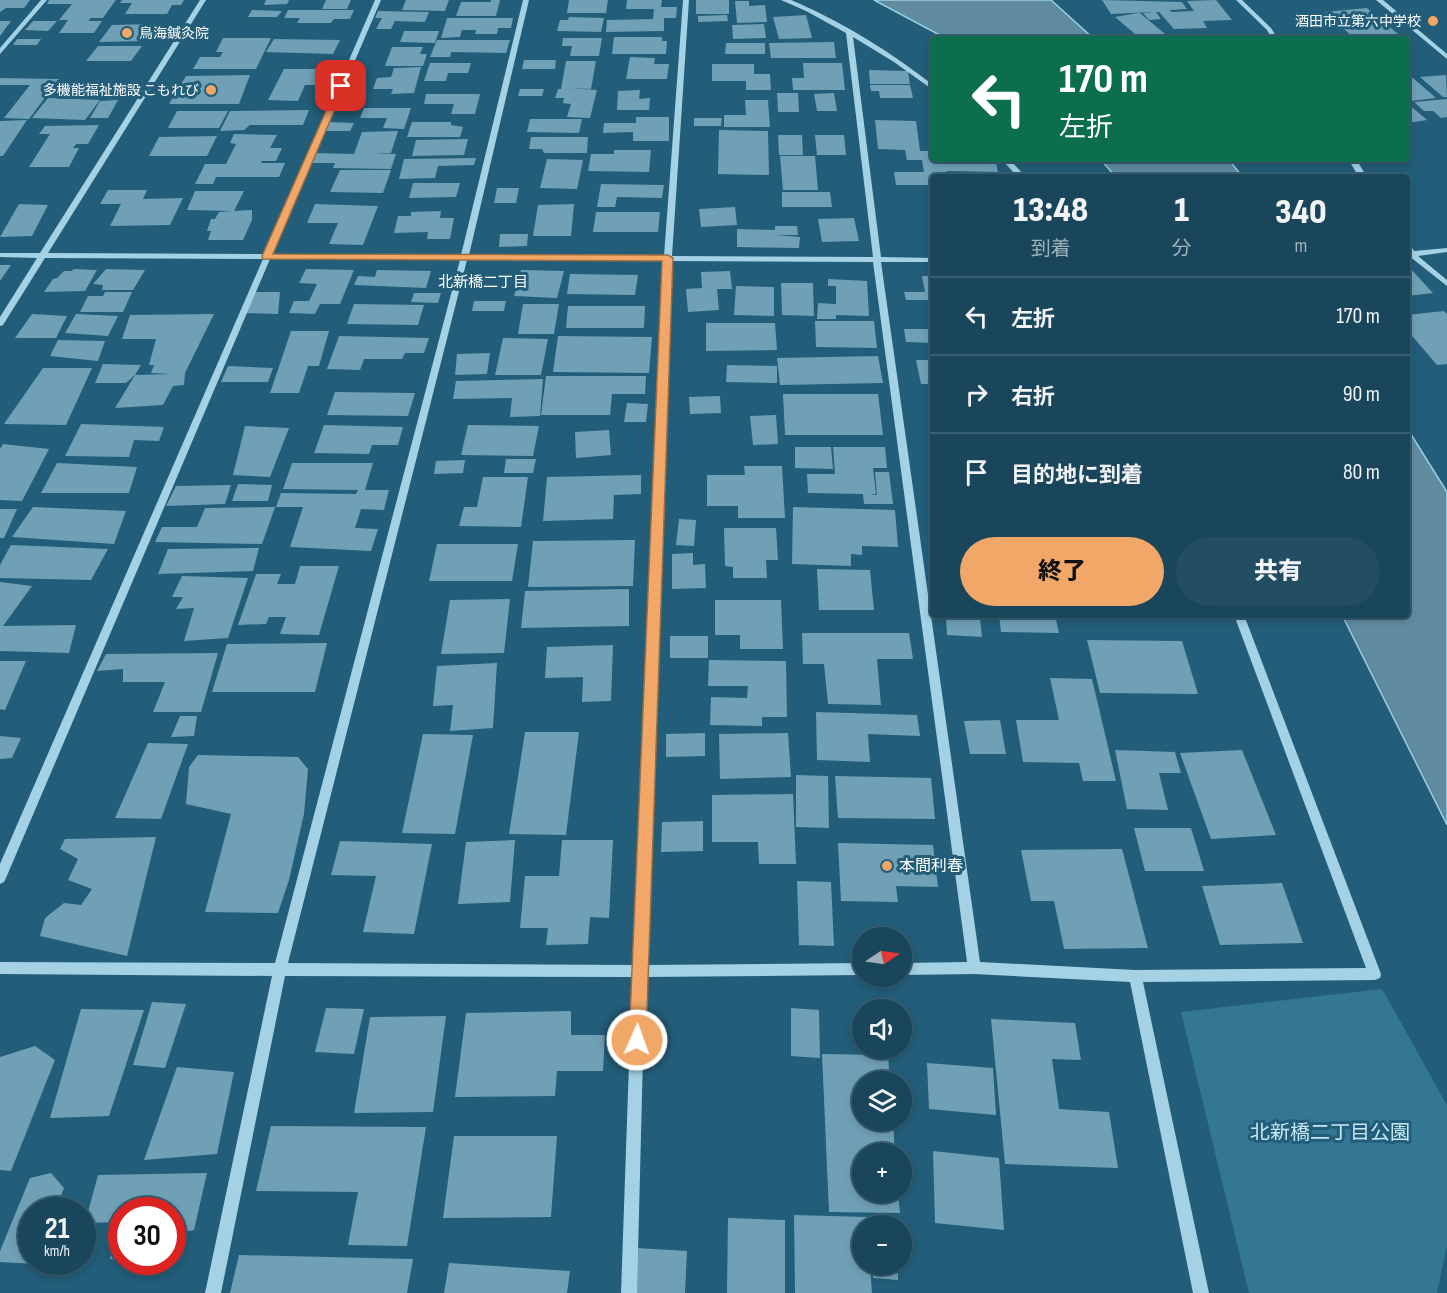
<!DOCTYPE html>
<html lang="ja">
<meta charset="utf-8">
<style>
:root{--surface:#1a465b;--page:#234d61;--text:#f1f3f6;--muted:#9fb1bb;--line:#385e71;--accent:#f0a767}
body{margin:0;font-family:"Sofia Sans Condensed","Noto Sans JP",sans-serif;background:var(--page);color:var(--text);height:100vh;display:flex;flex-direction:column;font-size:22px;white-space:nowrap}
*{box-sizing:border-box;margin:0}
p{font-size:20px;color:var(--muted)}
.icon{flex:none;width:33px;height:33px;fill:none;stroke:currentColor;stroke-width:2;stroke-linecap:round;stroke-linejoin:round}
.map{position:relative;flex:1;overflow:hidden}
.drawer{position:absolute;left:930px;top:174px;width:480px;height:444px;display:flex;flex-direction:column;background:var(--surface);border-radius:6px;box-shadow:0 3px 9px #0003,0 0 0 2px var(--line)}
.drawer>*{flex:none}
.banner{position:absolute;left:930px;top:36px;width:480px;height:126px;border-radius:6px;box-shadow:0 3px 9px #0003,0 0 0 2px var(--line);background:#0b6e4f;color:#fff;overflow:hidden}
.needle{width:39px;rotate:77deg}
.fabs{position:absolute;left:852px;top:927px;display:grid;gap:12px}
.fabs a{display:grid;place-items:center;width:60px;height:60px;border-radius:50%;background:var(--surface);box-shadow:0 3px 9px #0003,0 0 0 2px var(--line);font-size:30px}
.speed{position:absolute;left:18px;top:1197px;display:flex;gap:12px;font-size:30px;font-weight:700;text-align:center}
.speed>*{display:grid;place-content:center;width:78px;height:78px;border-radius:50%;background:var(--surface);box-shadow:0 3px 9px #0003,0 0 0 2px var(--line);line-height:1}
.speed small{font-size:15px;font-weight:400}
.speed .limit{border:9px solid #d22;background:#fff;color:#111}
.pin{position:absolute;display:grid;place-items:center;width:51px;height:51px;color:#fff;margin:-26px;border-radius:12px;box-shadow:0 3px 9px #0006}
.me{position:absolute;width:66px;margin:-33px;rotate:2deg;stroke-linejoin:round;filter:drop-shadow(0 0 4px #0008)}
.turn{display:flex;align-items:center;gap:21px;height:126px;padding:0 30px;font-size:27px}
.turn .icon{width:78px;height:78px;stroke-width:2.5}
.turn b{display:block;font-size:42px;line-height:51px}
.eta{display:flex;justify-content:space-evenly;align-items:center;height:102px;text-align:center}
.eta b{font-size:36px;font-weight:800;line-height:42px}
.button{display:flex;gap:12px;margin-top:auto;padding:12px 30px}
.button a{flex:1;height:69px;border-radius:36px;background:var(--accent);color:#111;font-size:24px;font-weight:800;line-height:69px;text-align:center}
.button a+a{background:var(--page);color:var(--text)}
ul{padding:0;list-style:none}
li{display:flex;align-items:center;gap:18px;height:78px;padding:0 30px;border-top:2px solid var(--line)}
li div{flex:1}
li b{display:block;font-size:22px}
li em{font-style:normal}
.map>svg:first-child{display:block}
.green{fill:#337795}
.water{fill:#618ca0;stroke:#98cfe5;stroke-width:1.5}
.building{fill:#70a0b6}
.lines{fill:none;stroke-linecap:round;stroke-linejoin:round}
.minor{fill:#a4d1e4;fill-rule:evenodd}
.route{fill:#f0a767;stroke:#9c6d43;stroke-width:1.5}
.poi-dot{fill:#f0a767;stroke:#225d79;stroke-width:2}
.labels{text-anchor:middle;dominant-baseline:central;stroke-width:6;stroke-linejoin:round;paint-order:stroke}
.far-poi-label{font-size:14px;fill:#fff;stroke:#225d79;text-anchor:end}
.far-neighbourhood-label{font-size:15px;fill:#fff;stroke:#225d79}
.poi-label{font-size:16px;fill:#fff;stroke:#225d79;text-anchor:start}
.near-park-label{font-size:20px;fill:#c7e6f4;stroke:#225d79}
</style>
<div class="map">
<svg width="1447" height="1293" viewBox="0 0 1447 1293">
<rect width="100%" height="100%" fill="#225d79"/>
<path class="green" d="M1382,989L1447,1105V1246L1437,1293H1249L1181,1012Z"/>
<g class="water">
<path d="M874,0H1051L1094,39H947Z"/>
<path d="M1100,159H1228L1243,177H1116Z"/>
<path d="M1407,428L1447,492V825L1342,615H1407Z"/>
</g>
<g class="building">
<path d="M0,0H30L24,8H6L0,12Z"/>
<path d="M49,0H116L103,18H90L89,21H102L94,33H59L68,20H59L72,4H47Z"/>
<path d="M122,0H184L181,5H172L167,14H125L132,3H120Z"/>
<path d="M266,0H289L287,4L264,5Z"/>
<path d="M326,0H351L347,9H322Z"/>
<path d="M406,0H449L445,11L402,10Z"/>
<path d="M491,0H500L496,16H456L461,2H491Z"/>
<path d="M569,0H608L606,13H567Z"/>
<path d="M627,0H662L661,7H677L676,18H664V31L606,32L607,20L653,19L654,9H626Z"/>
<rect x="696" y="0" width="33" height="14"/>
<path d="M1102,0L1182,2L1187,9L1170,10L1171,12L1194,11L1187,1L1216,0L1232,20L1203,21L1207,28L1174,29L1159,12H1156L1161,19L1149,20L1143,13L1153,12L1111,14Z"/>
<path d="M735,1H749V6L765,5L767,22L737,23Z"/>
<path d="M1367,8L1404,39H1355L1325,12Z"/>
<path d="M252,10L282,11L277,17H248Z"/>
<path d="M288,10H354L350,19H334L331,23H297L300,18H284Z"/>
<path d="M378,11L429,12L425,22L395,21L391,29H376L382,18H375Z"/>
<path d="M1138,13H1140L1171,39H1141L1115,17Z"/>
<path d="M727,15L728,21L698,22V16Z"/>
<path d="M806,15L812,38L779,39L773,17Z"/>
<path d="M569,17L604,18L601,32L557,31L560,20H568Z"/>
<path d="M447,18H513L511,28H498L497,34H475L476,30H462L460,37L441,38Z"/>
<path d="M0,21H11L0,36Z"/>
<path d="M33,21H57L48,31L25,30Z"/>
<path d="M151,24L146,41L99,42L112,25Z"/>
<path d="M764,24L766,38L733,39L732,25Z"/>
<path d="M404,31H439L435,43L400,42Z"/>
<path d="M1254,35L1257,39H1225V37Z"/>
<path d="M614,37H662V41H667L666,54H612Z"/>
<path d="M223,38H271L256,69H193L200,57H220L223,52H216Z"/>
<path d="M563,38H602L599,56H570L572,46H562Z"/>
<path d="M17,39H41L37,45H13Z"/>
<path d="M274,39L340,40L333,54L266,52Z"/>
<path d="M437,40H510L506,53L451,52L450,57H430Z"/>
<path d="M834,42L836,58H771L769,43Z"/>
<path d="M726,43H765V54H725Z"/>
<path d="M98,46H142L131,61H86Z"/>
<path d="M392,47H423L420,54H427L423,66H385Z"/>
<path d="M630,57L655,58L654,64H669L667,79H626Z"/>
<path d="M524,60H556L555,69H522Z"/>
<path d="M566,61H596L591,89L569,88L597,90L590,118L567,117L571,104L563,103L564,98H555L558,89H561Z"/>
<path d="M430,63H471L468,73H448L446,81H424Z"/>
<path d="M803,63H842L845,90H793L792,78H804Z"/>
<path d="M712,64H754V74H770L771,90H746V81H712Z"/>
<path d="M421,67L414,93L391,94L393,89H373L377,78L391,77L394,68Z"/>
<path d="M284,69H324L317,85H305L298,101L268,100Z"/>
<path d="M869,70L908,71L910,84H870Z"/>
<path d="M250,75L239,104H169L186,76Z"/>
<path d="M1446,75L1447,97H1443L1420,77Z"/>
<path d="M0,78L59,79L29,119L4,118L30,85H0Z"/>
<path d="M1407,78H1413L1436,98L1411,101L1407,97Z"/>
<path d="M58,83H71L65,92L52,93Z"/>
<path d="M72,83H119L112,94L65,95Z"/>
<path d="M870,85H910L913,98H880L879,91H871Z"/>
<path d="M520,89H544L542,96H518Z"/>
<path d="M640,90L639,99L650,98L649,110H617L618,91Z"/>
<path d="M777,93H798L799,112H778Z"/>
<path d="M834,93L837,111H817L814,94Z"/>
<path d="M426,94H480L475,114H451L454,104H424Z"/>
<path d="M48,98L100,100L85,120L32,118Z"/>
<path d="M1447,99V117L1441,118L1433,111H1424L1414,102Z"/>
<path d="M118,100L108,118H90L100,101Z"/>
<path d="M745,100H768L770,127H724V115H746Z"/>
<path d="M1407,103L1427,120L1407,123Z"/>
<path d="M364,108H411L404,129L383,128L387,118H360Z"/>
<path d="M309,110L303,125H250L244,130L220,131L230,111Z"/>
<path d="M177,111H228L219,128H168Z"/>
<path d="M636,117H669V141H633V132L603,133L604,123H636Z"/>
<path d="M694,118H722L721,126H694Z"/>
<path d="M530,119H582L579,133L527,132Z"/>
<path d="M27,120L3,156H0V121Z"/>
<path d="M875,120L916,121L920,151H933V159H995L998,172L947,171L948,177H933V185H896L894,172H924L922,160H907L905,150L878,149Z"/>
<path d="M329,122L354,123L350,131H325Z"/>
<path d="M412,122H451V125L463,127L460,137H407Z"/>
<path d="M99,125L88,144H76L73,148H79L69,167H29L50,134H39L45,126Z"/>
<path d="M719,130L768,131L769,175L718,174Z"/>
<path d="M398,131L391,153H373L396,154L391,169L333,168L335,163H309L313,153L354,154L362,132Z"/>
<path d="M234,134L277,135L270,148H282L276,161H262L261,163H285L279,177H216L213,184H195L205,164H226L236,144L230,143Z"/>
<path d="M778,135H802L803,155H779Z"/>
<path d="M815,135H844L846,155H817Z"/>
<path d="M217,136L207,156H149L159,137Z"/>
<path d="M531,137H588L587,153H544L542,149H529Z"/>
<path d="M468,139L464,155L412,156L416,140Z"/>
<path d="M614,150H651L649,172L588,171L591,154H614Z"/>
<path d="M780,156H815L818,190H783Z"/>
<path d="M476,158L474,165L438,166L435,178L399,179L404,159Z"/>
<path d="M547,159L583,160L577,189L540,188Z"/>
<path d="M340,170H391L383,193L330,192Z"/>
<path d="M413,183H460L456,197L409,198Z"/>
<path d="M601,184L664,185L662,198L617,197L615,207H597Z"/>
<path d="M497,188H519L516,203H494Z"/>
<path d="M108,190H147L143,199L183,198L170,225L110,226L121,204H100Z"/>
<path d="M195,191H244L234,211L252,210V220L243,240H208L211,231H207L211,219H215L219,212L232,211L187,210Z"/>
<path d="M782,192H830L832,207H782Z"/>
<path d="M19,204L48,205L32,236L0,237Z"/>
<path d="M315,204L378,206L363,245L329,244L338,223H307Z"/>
<path d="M574,204L571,236H533L538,205Z"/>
<path d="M735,207L737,225L701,227L699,209Z"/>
<path d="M441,211L440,218H454L450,239H427L428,232L394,233L398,216H411V212Z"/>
<path d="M596,212H660L658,232H593Z"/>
<path d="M854,218L859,241L822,242L818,219Z"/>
<path d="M775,226H797L798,235H775L800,237L799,248L737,247V229L775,230Z"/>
<path d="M500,234H528L527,246L499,247Z"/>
<path d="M0,265H11L0,281Z"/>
<path d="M1409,267L1433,293L1407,296V268Z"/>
<path d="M74,269L97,270L85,291L44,292L53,279L57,278L64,271H71Z"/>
<path d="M106,269L145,270L133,290H102L103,285L93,284Z"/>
<path d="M306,269L354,270L340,304H320L315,314L289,313L294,301H309L317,284L299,283Z"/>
<path d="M377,270L431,271L426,288L354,285L358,276L375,277Z"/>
<path d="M521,270L564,271L557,298L514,296Z"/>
<path d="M730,271L732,289H717L719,310L688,312L686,289L702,288L701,272Z"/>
<path d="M570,274L638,275L635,295L567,294Z"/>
<path d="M922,276H933V300H906L904,292H925Z"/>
<path d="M828,279L867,281L869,316L836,315V319H817L818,303L836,304V286H828Z"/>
<path d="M781,283H813L814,316L782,315Z"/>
<path d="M736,286L774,287V316L734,315Z"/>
<path d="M105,292H132L123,312H80L88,296H103Z"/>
<path d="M252,292H280L278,314L246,313Z"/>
<path d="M414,293H441L438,303L411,302Z"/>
<path d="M474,301H506L504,311H472Z"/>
<path d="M354,304L424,305L418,325L347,324Z"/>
<path d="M523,304H559L554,334H518Z"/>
<path d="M568,306H645L644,328H566Z"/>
<path d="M1444,311L1447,314V364L1437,365L1407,330V315Z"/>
<path d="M32,314L67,316L56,338H15Z"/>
<path d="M76,314L118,316L108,336L65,333Z"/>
<path d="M214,314L185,373L184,385L173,386L163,405L115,408L135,375L172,374L151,373L154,365H149L156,339H122L130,315Z"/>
<path d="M815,321H874L877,348L816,347Z"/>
<path d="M706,323H775L777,350L706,351Z"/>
<path d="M904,329H933V343L906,342Z"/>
<path d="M291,331H329L319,366H308L299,393H270Z"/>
<path d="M339,336L429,338L424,353H405L402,359H364L360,370L327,369Z"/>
<path d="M558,336L652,337L649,373L553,372Z"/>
<path d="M503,338L548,339L541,375H495Z"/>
<path d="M58,340L105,341L98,361L50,356Z"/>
<path d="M490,353L487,374L455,375L457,354Z"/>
<path d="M878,356L883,383L780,385L777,358Z"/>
<path d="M916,360H933V384H921Z"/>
<path d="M103,364L141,365L135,375L126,383H95Z"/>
<path d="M727,365L777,366V383L726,382Z"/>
<path d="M228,366L273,368L268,382H221Z"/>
<path d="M43,368H92L66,425L4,424Z"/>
<path d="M546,376H646L645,394H612L610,415H541Z"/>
<path d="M543,379L540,416L510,417L512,398L453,399L456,381Z"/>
<path d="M335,392L415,393L408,416L327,415Z"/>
<path d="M783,394H878L883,435H785Z"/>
<path d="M720,396L721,413L690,414L689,397Z"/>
<path d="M627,403L648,404L646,422H624Z"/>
<path d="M776,415L778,444L753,445L750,416Z"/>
<path d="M81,424L164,427L159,441L134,440L129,457L65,456Z"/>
<path d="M324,425L403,427L398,445H372L369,454L314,453Z"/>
<path d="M468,425L539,426L533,456L461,455Z"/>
<path d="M245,426L289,428L270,477L233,475Z"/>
<path d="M609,430L611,455L576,458L575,432Z"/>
<path d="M3,444L49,449L22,501L0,500V449Z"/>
<path d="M795,447H831L833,469L795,468Z"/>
<path d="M833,447H885L887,468H873L876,494L870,495H877L875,472H889L893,504H864L863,494L808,493L807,474H835Z"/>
<path d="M506,459H536L533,473H504Z"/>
<path d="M465,460L463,473L434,474L436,461Z"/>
<path d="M57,463L137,467L129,493H41Z"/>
<path d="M292,463H373L365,490H389L384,510L361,509L355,528L378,529L371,551L290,547L303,507H276L281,493L356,494L358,490L283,489Z"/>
<path d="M744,466H782L785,518H738V506H707V475H745Z"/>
<path d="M641,475V494L614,495L613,519L543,521L547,477Z"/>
<path d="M483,477H528L521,527L459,526L464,507H477Z"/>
<path d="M238,484L272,485L268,501H232Z"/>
<path d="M231,485L225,504L166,506L176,486Z"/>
<path d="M33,507L126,511L114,544L12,537Z"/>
<path d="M275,507L262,544L155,542L162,527H197L205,508Z"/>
<path d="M793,507L895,510L898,547L862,546V555L851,554V566L792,564Z"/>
<path d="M0,509H17L4,538H0Z"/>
<path d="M679,519L696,520L694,546L676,545Z"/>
<path d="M724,528H776L778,560H766L767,578H733V567L725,566Z"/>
<path d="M635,540L633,586L528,587L533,541Z"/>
<path d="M437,544H518L512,581H429Z"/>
<path d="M11,545L108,549L91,580L0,578V565Z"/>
<path d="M259,548L253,571L158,574L168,549Z"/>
<path d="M693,553V565L705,564L706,588L672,589V554Z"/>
<path d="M300,566H339L319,635L280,634L286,617H269L266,624L238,625L256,574H281L277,584H295Z"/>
<path d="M817,569L870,570L874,610H819Z"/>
<path d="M182,576L248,578L228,638L184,641L194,608L176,609L183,597H172Z"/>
<path d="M0,582L32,586L3,626L76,625L69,653L0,651Z"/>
<path d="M629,589V626L521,628L525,591Z"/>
<path d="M510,599L504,653L441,654L450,600Z"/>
<path d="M715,600H781L783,649H740V635H715Z"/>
<path d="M999,615H1055L1059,633L1001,632Z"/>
<path d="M1118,615H1168L1169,619L1119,618Z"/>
<path d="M946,617L980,618L982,637L947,635Z"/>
<path d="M802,633H909L913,659H877L881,705L828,704L824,664H803Z"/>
<rect x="670" y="636" width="38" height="22"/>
<path d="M1087,640L1182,641L1198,694L1100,693Z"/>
<path d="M327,643L315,692H212L227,644Z"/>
<path d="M613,645L611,701L582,702L583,677L545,678L547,647Z"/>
<path d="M218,653L201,712H153L165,682H123V669L97,671L106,654Z"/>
<path d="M709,660L786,661L787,717H762V726L710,725L711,697L747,698L748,686H708Z"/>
<path d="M0,661H26L5,710L0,709Z"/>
<path d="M497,663L493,728L450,731L453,705L433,706L437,666Z"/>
<path d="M1050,678L1092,679L1116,781H1083L1079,763L1023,762L1016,720H1059Z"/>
<path d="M816,712L917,715L920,736L868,734L870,762L817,760Z"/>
<path d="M180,716H197L194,736L171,737Z"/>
<path d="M1000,720L1006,754H970L964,721Z"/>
<path d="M525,732H579L566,835L509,834Z"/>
<path d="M705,733V756L666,757V734Z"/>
<path d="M788,733L791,777L720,779L719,734Z"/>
<path d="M423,734L473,735L455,834L402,833Z"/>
<path d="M0,736L21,738L12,758L0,759Z"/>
<path d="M148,743L188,744L161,819L115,818Z"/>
<path d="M1115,750L1175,752L1181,773H1159L1168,810L1127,809Z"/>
<path d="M1242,750L1276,835L1211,839L1180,753Z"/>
<path d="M198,755L298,757L308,769L304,814L289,880L278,913L205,912L231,814L186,804L189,767Z"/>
<path d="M796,775L828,776L829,828L796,827Z"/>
<path d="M835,776L931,778L935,819L838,818Z"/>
<path d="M793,794L796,864H759L758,842H712V795Z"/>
<path d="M703,821V851L661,852L662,822Z"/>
<path d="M1134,828H1191L1204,871H1145Z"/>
<path d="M156,837L127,956L40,936L45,918L64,903L81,905L92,889L68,880L78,859L60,849L65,839Z"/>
<path d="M515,840L510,902L458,904L466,842Z"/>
<path d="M562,840H613L609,918L590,917L588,944L546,945L548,928H520L525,876H559Z"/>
<path d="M340,841L432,844L414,934L363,932L376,876L331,875Z"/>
<path d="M838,843L933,845L938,887L896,886L898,902L841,901Z"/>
<path d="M1122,849L1148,948L1064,949L1054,901H1031L1021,850Z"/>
<path d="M797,881L831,882L834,946L799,945Z"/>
<path d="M1282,883L1303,943L1220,945L1202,886Z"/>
<path d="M152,1002L186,1004L165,1068L133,1065Z"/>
<path d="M326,1008L364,1009L354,1054L315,1052Z"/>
<path d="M791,1008L819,1010L820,1058L791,1056Z"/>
<path d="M81,1009L144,1010L109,1116L50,1118Z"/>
<path d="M571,1011V1035H605L603,1071H557L555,1096L455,1097L466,1013Z"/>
<path d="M446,1016L433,1112L354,1113L370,1017Z"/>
<path d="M991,1019L1075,1023L1081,1060L1052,1059L1059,1109L1109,1112L1118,1168L1005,1164Z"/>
<path d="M35,1046L55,1060L11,1171L0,1170V1057Z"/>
<path d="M822,1054L888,1055L890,1082H862V1120H893L895,1154H862V1192H898L900,1213L829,1212Z"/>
<path d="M927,1063L993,1068L996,1115L929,1109Z"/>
<path d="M177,1067L234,1072L217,1154L144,1160Z"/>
<path d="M271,1126L426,1127L407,1246L348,1245L358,1192L256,1191Z"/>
<path d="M454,1136H557L551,1217L443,1218Z"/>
<path d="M933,1151L999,1158L1004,1230L935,1223Z"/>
<path d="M51,1173L64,1188L55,1210H32V1262H36L35,1264L0,1262V1251L30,1178Z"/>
<path d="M207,1173L194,1230L172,1234V1210H122V1260L110,1259L119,1222L85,1223L98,1175Z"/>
<path d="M794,1215L868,1217V1226H862V1264H870L872,1293H795Z"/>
<path d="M728,1218L785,1220V1293H727Z"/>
<path d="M872,1221L897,1223V1226H872Z"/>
<path d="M636,1248L687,1251L685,1293H633Z"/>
<path d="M239,1255L413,1259L407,1293H230Z"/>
<path d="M449,1263L570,1271L567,1293H444Z"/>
<path d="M873,1264H898V1280L873,1278Z"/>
</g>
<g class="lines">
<g class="minor">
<path d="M41,0H47L0,54V48Z"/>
<path d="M200,0H206L48,253L265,254L375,0H381L272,254L461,255L523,0H529L469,255L664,256L683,0H689L672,256L873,257L846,33L806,11L781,0H791L798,3C846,24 892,53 933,85V90L894,62L853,37L881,257L933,258V262H881L980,962L1135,970L1366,968L1234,615H1244L1381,974L1380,978L1375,980L1143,982L1209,1293H1193L1130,982L974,974L902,975V963L967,962L873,262L672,261L646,965L862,963V975L645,977L637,1293H621L632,977L285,976L221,1293H205L272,976L0,974V962L275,963L460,260L270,259L6,878L4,882L0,884V864L263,259L45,258L3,325L0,326V317L37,258L0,257V253H40ZM467,260L664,261L633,965L288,963Z"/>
<path d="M1236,0H1242L1271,28L1278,39H1272L1267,30Z"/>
<path d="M1376,0H1383L1447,54V59Z"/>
<path d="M1001,159H1009L1026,177H1018Z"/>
<path d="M1348,159H1356L1367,177H1359Z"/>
<path d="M1407,244H1410L1414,251L1447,248V252L1418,256L1447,280V286L1409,256L1407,252Z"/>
</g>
</g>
<path class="route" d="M341,83L345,86L273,254L668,255L673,258L646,1040L643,1046L637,1049L631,1046L629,1040L662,261L263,259L262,256L337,86Z"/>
<g class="poi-dot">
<circle cx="1433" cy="21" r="6"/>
<circle cx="127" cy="33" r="6"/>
<circle cx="211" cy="90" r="6"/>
<circle cx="887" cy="866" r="6"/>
</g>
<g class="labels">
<g class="far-poi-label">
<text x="1421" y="21">酒田市立第六中学校</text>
<text x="139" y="33" text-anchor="start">鳥海鍼灸院</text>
<text x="199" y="90">多機能福祉施設 こもれび</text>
</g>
<g class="far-neighbourhood-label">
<text x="483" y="282">北新橋二丁目</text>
</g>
<g class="poi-label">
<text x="899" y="866">本間利春</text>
</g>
<g class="near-park-label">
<text x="1330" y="1133">北新橋二丁目公園</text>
</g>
</g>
</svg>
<div class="fabs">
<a><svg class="needle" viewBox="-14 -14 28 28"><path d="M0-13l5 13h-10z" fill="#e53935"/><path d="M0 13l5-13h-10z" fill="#9fb1bb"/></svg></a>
<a><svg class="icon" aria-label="sound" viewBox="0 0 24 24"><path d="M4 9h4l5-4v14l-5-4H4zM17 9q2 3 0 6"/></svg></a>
<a><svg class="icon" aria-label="layers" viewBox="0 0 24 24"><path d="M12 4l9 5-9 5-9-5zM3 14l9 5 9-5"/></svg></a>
<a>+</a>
<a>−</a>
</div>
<div class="speed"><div>21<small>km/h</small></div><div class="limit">30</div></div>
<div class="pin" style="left:341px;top:86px;background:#d93025"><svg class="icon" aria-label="arrive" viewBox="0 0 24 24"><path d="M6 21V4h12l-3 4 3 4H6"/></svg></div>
<svg class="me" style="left:637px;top:1040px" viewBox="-20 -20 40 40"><circle r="17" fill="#f0a767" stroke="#fff" stroke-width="3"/><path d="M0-11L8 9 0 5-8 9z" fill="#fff"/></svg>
<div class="banner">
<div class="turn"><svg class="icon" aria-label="left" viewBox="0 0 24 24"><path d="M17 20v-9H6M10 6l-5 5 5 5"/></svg><div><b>170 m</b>左折</div></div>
</div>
<section class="drawer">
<div class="eta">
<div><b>13:48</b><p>到着</p></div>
<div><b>1</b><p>分</p></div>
<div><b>340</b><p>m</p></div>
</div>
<ul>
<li><svg class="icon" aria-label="left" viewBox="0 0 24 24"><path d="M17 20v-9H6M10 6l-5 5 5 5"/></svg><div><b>左折</b></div><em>170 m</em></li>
<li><svg class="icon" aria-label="right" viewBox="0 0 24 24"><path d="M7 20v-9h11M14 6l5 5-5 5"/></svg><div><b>右折</b></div><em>90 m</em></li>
<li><svg class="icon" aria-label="arrive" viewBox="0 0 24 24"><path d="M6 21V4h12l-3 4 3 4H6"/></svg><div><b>目的地に到着</b></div><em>80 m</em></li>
</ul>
<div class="button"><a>終了</a><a>共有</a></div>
</section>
</div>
